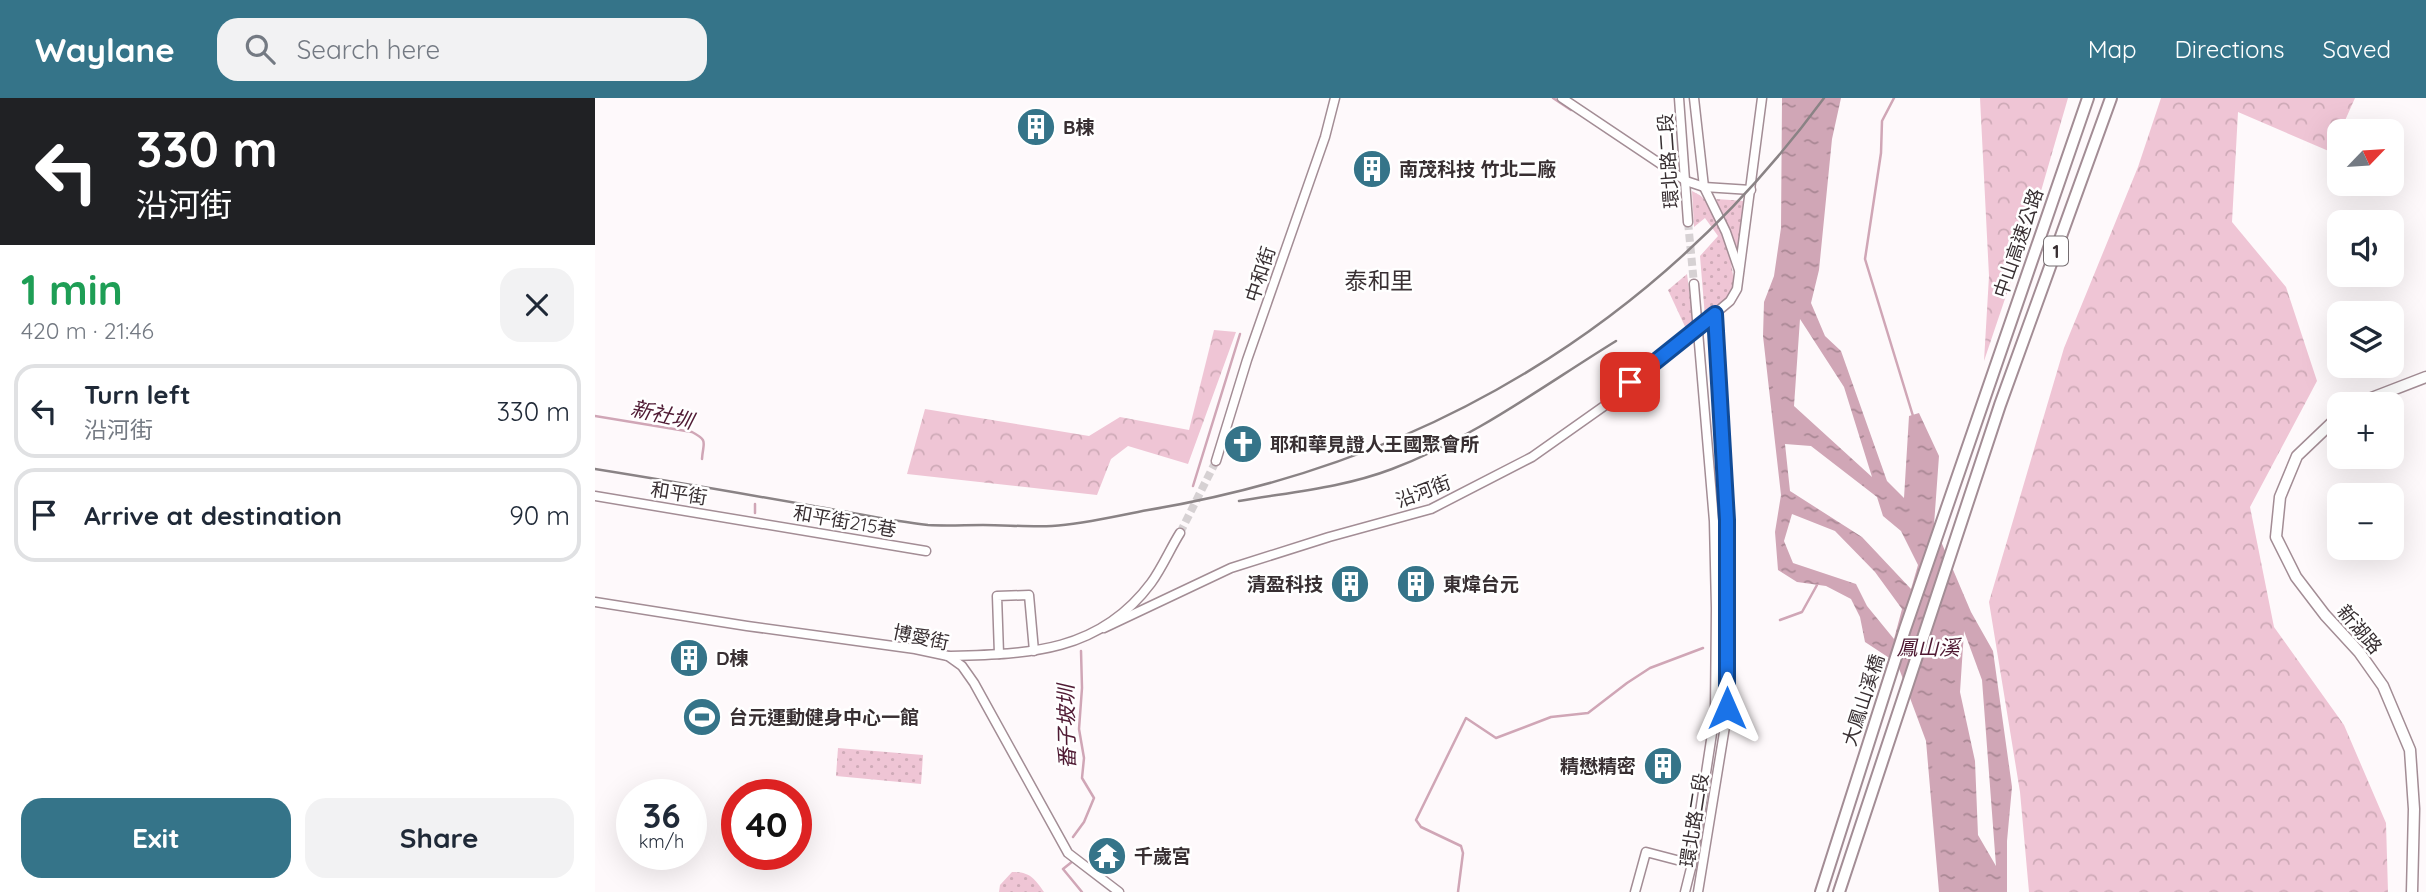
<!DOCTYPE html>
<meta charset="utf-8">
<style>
:root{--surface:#fff;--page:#f2f2f3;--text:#1f2937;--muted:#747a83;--line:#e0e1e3;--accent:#357489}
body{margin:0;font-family:Quicksand,"Noto Sans TC",sans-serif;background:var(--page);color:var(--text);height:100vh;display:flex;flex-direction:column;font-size:26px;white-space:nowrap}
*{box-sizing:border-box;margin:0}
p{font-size:23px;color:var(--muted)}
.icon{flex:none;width:38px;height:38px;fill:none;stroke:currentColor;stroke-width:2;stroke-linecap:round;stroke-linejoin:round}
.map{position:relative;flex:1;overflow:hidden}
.panel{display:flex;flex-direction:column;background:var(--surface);width:595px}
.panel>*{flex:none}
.hud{background:#202124;color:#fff;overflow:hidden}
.needle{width:46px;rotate:65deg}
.controls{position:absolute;left:1732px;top:21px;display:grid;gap:14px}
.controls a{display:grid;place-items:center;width:77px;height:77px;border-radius:14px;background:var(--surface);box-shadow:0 7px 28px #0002;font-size:35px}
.speed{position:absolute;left:21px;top:681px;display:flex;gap:14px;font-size:35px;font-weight:700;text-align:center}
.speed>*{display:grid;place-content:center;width:91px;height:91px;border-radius:50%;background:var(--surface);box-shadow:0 7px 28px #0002;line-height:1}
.speed small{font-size:18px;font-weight:400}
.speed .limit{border:10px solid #d22;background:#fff;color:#111}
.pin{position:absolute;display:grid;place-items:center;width:60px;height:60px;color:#fff;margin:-30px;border-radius:14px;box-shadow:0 4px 10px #0006}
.me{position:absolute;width:77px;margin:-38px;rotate:0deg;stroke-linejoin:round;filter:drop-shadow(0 0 5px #0008)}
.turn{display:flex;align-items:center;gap:24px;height:147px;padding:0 21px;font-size:32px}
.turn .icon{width:91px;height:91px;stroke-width:2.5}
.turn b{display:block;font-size:49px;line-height:60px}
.round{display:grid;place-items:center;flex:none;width:74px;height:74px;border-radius:21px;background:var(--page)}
.headline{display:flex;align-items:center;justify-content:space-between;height:119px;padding:0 21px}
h1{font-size:42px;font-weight:700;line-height:52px;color:#1e9e55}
.button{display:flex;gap:14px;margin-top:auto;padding:14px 21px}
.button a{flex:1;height:80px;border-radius:21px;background:var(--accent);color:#fff;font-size:28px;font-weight:700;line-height:80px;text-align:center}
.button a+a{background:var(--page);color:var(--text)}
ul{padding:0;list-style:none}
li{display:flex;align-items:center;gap:21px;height:94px;margin:0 14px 10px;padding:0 7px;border:4px solid var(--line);border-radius:21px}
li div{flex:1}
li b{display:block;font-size:26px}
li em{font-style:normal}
header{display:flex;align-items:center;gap:42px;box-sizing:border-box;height:98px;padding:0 35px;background:var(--accent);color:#fff}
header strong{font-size:33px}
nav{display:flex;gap:38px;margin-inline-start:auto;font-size:24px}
.search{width:490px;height:63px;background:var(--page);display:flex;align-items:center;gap:18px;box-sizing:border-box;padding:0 24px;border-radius:21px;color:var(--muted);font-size:26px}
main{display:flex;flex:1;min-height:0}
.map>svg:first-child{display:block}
.grass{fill:url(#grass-dots)}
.forest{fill:url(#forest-crowns)}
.water{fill:url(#water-ripples);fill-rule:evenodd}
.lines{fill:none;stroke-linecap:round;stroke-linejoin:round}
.stream{stroke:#d0a6b6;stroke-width:2.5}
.minor-tunnel{stroke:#d6d1d3;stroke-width:8;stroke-dasharray:8 4;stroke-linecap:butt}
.minor-casing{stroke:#a38d95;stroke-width:11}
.major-casing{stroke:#a38d95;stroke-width:13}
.highway-casing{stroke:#a38d95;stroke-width:14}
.minor{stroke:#fff;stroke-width:8}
.major{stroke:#fff;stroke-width:10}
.highway{stroke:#fff;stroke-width:10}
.rail{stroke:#8a8385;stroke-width:2.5}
.route-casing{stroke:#114b97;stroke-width:18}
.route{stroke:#1a73e8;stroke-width:12}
.labels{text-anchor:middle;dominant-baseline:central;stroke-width:5;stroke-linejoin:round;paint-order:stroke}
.shield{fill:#fff;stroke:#746d70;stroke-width:2}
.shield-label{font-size:18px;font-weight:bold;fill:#382f32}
.poi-label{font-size:19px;font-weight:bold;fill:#382f32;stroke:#fff;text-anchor:start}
.street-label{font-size:19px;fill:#382f32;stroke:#fff}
.water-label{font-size:21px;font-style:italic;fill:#4f1a33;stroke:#fff}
.quarter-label{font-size:23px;fill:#382f32;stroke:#fff}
</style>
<header>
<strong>Waylane</strong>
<div class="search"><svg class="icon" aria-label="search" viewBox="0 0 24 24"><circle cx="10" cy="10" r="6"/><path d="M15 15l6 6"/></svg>Search here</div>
<nav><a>Map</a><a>Directions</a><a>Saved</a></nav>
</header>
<main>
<section class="panel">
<div class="hud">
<div class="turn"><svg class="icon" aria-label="left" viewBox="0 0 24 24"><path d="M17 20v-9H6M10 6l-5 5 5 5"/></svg><div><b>330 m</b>沿河街</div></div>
</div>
<div class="headline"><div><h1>1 min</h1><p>420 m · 21:46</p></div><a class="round"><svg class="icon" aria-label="close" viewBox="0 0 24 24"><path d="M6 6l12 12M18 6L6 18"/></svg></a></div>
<ul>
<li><svg class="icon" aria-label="left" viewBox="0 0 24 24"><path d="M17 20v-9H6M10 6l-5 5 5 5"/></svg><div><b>Turn left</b><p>沿河街</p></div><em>330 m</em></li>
<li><svg class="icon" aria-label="arrive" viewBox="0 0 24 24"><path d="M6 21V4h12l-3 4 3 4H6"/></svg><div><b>Arrive at destination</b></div><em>90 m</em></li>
</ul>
<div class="button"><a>Exit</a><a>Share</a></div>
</section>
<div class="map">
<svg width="1831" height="794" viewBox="0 0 1831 794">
<defs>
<pattern id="grass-dots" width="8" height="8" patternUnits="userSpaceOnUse" patternTransform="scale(1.75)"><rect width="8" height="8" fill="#efc5d5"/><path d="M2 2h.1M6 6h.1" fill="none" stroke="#ceaab7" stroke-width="1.8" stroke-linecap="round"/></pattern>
<pattern id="forest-crowns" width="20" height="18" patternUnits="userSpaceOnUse" patternTransform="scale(1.75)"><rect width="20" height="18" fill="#efc5d5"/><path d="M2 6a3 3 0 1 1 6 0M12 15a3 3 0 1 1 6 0" fill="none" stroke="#ceaab7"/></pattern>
<pattern id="water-ripples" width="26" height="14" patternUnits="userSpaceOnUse" patternTransform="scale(1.75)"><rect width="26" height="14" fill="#d0a6b6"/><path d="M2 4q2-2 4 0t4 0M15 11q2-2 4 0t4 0" fill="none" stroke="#aa8895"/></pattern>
</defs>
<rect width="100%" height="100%" fill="#fef9fb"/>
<g class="grass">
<path d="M1097,93C1100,95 1104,96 1107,99C1121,112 1144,173 1137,192C1133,204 1120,211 1110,219L1105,158L1123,138L1110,120L1099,129Z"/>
<path d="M1121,101L1150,103L1144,159Z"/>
<path d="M1092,176L1099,228L1093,235L1073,192Z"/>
<path d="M243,650L328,657L326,686L241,678Z"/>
<path d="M417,774C435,774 439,780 449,794H404L405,787Z"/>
</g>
<g class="forest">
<path d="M1385,0H1473L1444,100L1389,263L1394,178Z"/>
<path d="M1566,0H1760L1736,54L1643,14L1637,124L1691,189L1722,283L1655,409L1679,529L1749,627L1791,725L1793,794H1434L1425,694L1394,504L1469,250L1543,69Z"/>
<path d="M619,232L641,234L593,366L533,348L516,361L502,397L312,376L330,311L494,338L525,319L594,332Z"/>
</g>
<path class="water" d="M1187,0H1246L1237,41L1224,172L1216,205L1230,238L1246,253L1292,383L1309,400L1314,318L1324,315L1344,358L1339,427L1376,514L1398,553L1417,689L1412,743V794H1344L1331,643L1302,565L1270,544L1265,519L1256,501L1231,488L1202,484L1183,472L1180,434L1186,397L1168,238L1169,204L1179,178L1186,130ZM1205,221L1249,289L1277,379L1199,308ZM1190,346L1216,348L1282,399L1288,418L1306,433L1323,467L1316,491L1267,439L1195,393ZM1197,416L1240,433L1280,474L1307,511L1299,541L1272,508L1261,486L1198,465L1189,443ZM1369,533L1387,582L1401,768L1383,737L1380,663L1365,594Z"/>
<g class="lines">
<g class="stream">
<path d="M958,0L976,12"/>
<path d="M1299,0L1287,23L1286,55L1270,161L1318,318"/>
<path d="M0,318L97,334C114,343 108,344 107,361"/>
<path d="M598,388L645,236"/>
<path d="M160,406V415"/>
<path d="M1185,522L1207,514L1222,487"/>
<path d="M478,739L489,724L499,700L487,680L489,660L484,631L487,590L486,553"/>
<path d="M478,763L468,771L487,794"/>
<path d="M863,794L868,755L866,748L826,729L821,722L871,620L901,640L956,619L993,615L1032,585L1055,570L1108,550"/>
</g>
<g class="minor-tunnel">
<path d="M1093,124L1099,186"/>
<path d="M585,435L621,363"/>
</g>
<g class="minor-casing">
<g id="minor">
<path d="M967,0L1091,83L1109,89L1156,92"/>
<path d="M1084,0L1093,124"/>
<path d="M1099,0L1109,89L1131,134L1144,172"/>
<path d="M621,363L652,262L730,39L740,0"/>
<path d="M0,398L331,453"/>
<path d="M0,504L152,528L320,551L353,558L367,568L379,585L473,755L524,794"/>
<path d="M509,530L636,470L734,439L836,411L937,359L1012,306L1135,203L1142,191L1167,0"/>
<path d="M404,556L402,498L434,497L439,553"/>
<path d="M353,558C433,556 504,555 556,485C567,470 575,451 585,435"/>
<path d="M1040,794L1051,754L1097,766"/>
<path d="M1090,794L1097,766L1120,616L1121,510L1119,423L1099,186"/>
<path d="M1103,794L1132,616V422L1120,216"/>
</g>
</g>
<g class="major-casing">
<g id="major">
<path d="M1761,306L1831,279"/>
<path d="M1745,317L1702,358L1685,399L1681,439L1701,479L1730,517L1764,554L1788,588L1815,652L1819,711L1817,794"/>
</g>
</g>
<g class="highway-casing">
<g id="highway">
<path d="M1226,794L1310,531L1493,0"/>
<path d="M1244,794L1405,307L1516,0"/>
</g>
</g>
<use href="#minor" class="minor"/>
<use href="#major" class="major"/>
<use href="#highway" class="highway"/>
<g class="rail">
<path d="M0,371C75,383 150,396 224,409C260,415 297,423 333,427C351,428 370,427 388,427C411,427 434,429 457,428C489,426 521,418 553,412C830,366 1062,227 1229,0"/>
<path d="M644,403C696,394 747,390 797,371C877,341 948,288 1021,243"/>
</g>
</g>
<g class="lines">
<g class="route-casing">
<path id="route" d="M1035,284L1120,216L1132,422V610"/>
</g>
<use href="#route" class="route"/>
</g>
<defs>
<g id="building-disc" transform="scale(2.0125)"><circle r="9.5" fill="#357489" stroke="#fff"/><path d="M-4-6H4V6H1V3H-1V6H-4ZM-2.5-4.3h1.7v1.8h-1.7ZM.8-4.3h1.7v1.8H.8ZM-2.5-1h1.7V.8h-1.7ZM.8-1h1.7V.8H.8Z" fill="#fff"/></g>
<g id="church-disc" transform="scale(2.0125)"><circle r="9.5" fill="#357489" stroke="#fff"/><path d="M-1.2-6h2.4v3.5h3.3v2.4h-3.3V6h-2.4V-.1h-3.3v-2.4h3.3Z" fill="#fff"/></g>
<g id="stadium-disc" transform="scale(2.0125)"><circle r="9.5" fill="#357489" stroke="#fff"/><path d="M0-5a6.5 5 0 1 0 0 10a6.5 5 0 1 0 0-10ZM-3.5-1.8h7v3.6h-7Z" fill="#fff"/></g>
<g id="temple-disc" transform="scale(2.0125)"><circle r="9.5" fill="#357489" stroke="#fff"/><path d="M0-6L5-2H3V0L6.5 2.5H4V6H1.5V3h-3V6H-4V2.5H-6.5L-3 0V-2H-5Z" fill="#fff"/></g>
</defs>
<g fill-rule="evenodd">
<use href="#building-disc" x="441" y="29"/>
<use href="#building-disc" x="777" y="71"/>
<use href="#church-disc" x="648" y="346"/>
<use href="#building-disc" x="755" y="486"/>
<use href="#building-disc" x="821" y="486"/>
<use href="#building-disc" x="94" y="560"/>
<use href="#stadium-disc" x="107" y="619"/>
<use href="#building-disc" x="1068" y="668"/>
<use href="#temple-disc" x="512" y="758"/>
</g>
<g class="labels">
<rect class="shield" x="1449" y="138.5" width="24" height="29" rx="5"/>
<g class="shield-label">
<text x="1461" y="153">1</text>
</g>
<g class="poi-label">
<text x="468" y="29">B棟</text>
<text x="804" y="71">南茂科技 竹北二廠</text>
<text x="675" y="346">耶和華見證人王國聚會所</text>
<text x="728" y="486" text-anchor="end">清盈科技</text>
<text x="848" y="486">東煒台元</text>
<text x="121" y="560">D棟</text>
<text x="134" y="619">台元運動健身中心一館</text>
<text x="1041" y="668" text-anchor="end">精懋精密</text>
<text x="539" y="758">千歲宮</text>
</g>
<g class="street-label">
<text transform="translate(1073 63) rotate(-94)">環北路二段</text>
<text transform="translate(1423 145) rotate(-71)">中山高速公路</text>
<text transform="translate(665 176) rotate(-72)">中和街</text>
<text transform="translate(828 393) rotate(-21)">沿河街</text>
<text transform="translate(84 395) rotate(9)">和平街</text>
<text transform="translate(250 423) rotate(10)">和平街215巷</text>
<text transform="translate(1765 531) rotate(50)">新湖路</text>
<text transform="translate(326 539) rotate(12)">博愛街</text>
<text transform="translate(1268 602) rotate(-72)">大鳳山溪橋</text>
<text transform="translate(1099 722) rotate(-81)">環北路二段</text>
</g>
<g class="water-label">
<text transform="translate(67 316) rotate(13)">新社圳</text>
<text x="1333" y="549">鳳山溪</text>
<text transform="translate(471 629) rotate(-91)">番子坡圳</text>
</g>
<g class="quarter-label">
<text x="784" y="182">泰和里</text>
</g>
</g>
</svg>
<div class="controls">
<a><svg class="needle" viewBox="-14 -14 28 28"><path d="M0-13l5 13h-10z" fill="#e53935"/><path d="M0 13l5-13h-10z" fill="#747a83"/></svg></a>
<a><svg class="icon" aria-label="sound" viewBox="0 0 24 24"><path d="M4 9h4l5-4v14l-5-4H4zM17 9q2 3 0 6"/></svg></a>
<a><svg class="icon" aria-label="layers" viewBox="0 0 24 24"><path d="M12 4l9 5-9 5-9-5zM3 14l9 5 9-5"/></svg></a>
<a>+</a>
<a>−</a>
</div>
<div class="speed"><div>36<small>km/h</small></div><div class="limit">40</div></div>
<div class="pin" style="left:1035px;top:284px;background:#d93025"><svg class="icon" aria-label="arrive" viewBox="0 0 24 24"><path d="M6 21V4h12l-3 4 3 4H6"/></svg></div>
<svg class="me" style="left:1132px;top:610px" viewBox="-20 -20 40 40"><path d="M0-17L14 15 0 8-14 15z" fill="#1a73e8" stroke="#fff" stroke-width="4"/></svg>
</div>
</main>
